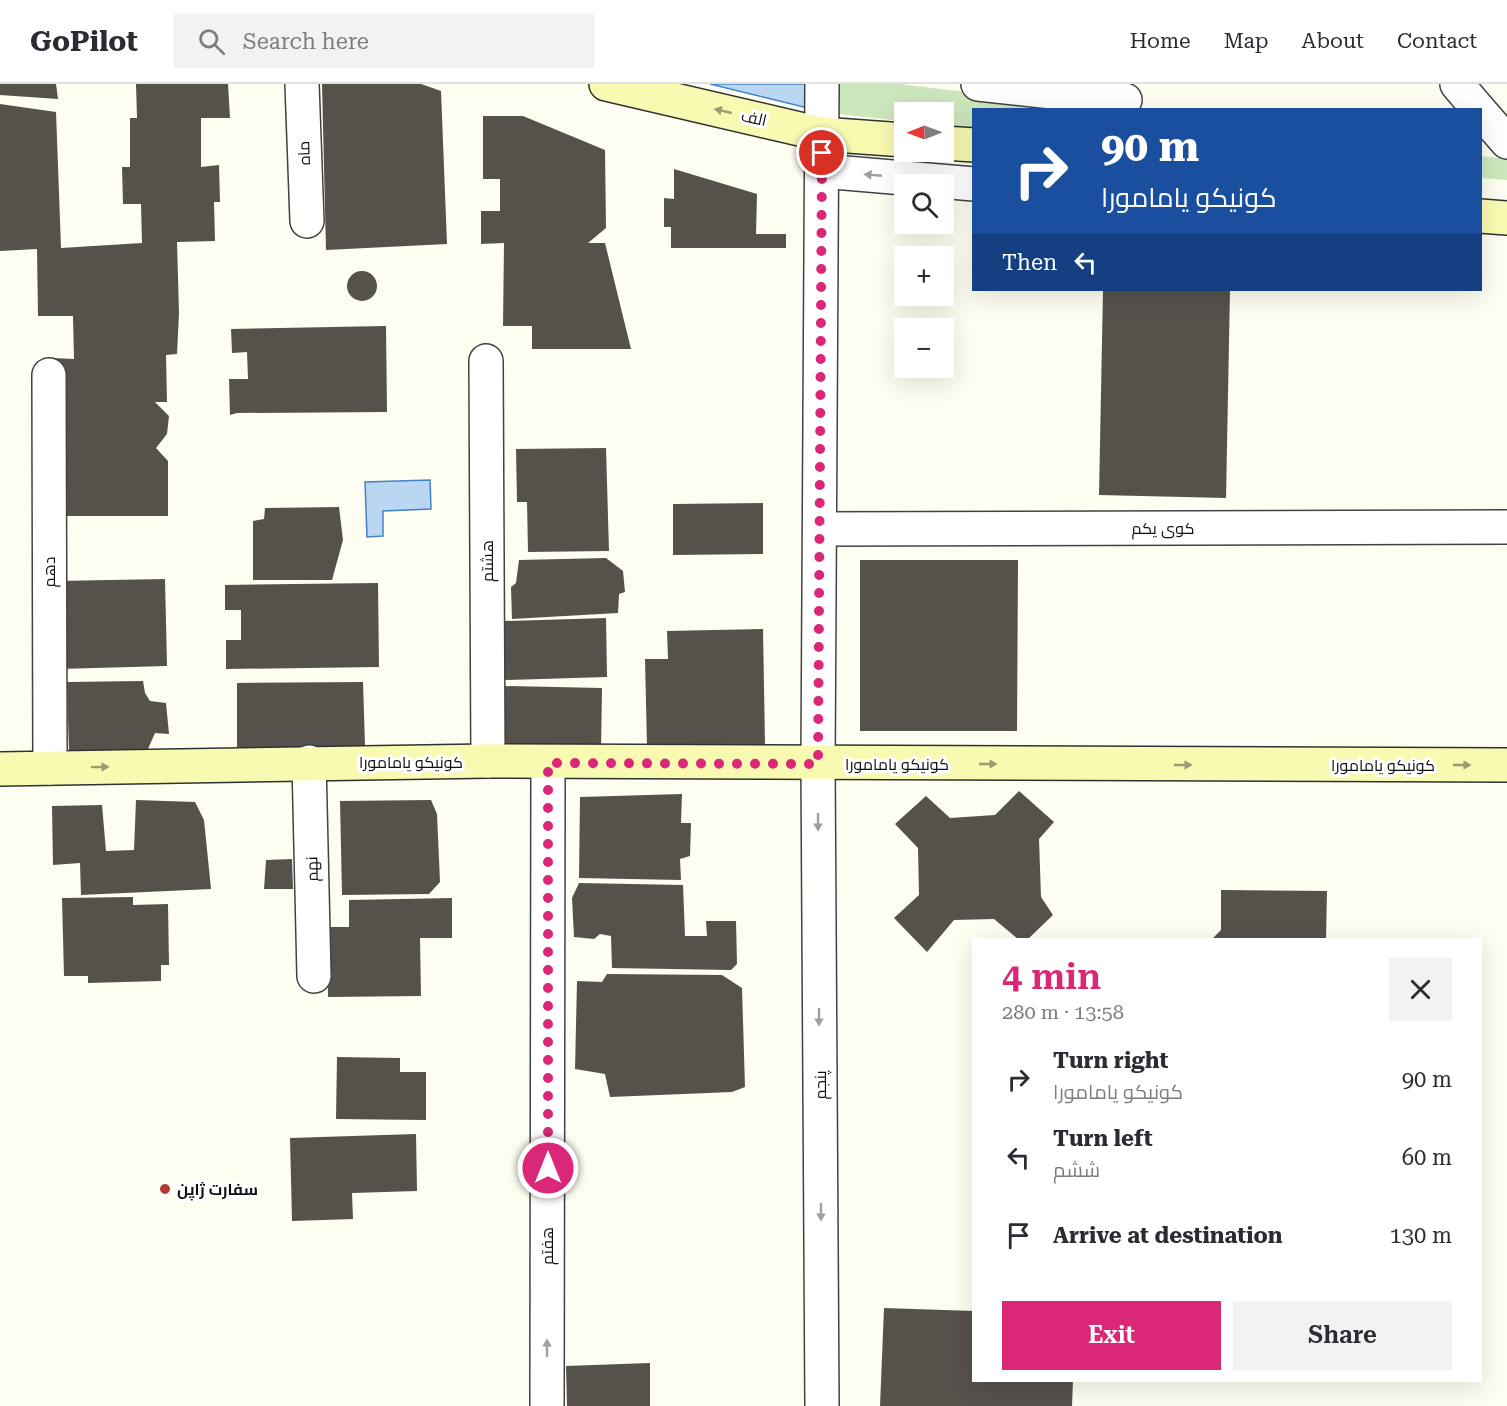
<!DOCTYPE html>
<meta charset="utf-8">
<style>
:root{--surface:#fff;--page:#f2f2f3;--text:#2b2b33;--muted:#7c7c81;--line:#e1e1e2;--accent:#db2777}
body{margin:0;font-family:"Roboto Serif",Cairo,serif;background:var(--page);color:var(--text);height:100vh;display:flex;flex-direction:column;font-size:22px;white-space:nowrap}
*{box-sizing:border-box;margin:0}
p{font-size:20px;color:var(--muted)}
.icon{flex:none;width:33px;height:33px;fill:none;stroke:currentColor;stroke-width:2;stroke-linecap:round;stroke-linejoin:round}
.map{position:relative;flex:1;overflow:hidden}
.details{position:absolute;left:972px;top:854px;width:510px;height:444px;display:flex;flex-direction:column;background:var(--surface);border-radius:0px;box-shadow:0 6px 24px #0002}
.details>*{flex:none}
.hud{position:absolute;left:972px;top:24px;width:510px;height:183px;border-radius:0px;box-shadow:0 6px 24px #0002;background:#1a4fa0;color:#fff;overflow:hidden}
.needle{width:39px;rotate:269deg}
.buttons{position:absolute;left:894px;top:18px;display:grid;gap:12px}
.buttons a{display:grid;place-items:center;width:60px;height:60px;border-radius:0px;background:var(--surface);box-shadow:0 6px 24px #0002;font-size:30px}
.pin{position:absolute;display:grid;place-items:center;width:51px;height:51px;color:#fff;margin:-26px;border:3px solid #fff;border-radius:50%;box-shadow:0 2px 6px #0007}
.me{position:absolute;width:66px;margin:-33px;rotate:0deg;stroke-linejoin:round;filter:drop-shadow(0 0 4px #0008)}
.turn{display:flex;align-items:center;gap:21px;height:126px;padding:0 30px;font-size:27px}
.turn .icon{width:78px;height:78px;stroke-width:2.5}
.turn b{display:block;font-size:42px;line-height:51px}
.then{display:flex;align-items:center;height:57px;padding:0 30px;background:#0003;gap:12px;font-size:22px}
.round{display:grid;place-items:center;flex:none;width:63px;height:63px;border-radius:0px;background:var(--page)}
.head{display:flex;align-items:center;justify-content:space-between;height:102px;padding:0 30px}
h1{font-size:36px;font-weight:600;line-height:45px;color:var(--accent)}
.button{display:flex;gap:12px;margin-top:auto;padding:12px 30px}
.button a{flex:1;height:69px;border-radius:0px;background:var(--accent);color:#fff;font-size:24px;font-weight:600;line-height:69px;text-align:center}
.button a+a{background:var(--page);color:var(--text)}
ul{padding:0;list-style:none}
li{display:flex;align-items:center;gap:18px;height:78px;padding:0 30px}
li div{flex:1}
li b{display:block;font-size:22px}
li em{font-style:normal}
header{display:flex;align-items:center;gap:36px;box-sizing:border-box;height:84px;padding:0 30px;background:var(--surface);border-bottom:2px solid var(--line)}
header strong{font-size:28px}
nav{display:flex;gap:33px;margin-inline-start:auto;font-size:21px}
.search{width:420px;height:54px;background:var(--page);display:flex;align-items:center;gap:15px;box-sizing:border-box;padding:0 21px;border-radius:0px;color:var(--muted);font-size:22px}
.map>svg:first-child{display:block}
.green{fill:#cde7bd}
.water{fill:#b9d6f2;stroke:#4582c5;stroke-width:1.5}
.building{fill:#57514c}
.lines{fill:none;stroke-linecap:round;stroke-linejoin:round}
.street-casing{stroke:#424242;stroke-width:36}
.secondary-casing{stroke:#313131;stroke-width:36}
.street{stroke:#fff;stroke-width:33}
.secondary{stroke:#f9fab1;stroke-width:33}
.oneway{fill:#9b9c70}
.oneway2{fill:#9f9f9f}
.route{stroke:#db2777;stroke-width:10;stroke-dasharray:0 18}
.poi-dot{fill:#b63a2f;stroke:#fff;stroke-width:2}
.labels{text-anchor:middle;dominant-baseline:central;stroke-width:6;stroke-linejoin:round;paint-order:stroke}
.street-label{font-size:16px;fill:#0f0f0f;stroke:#fff}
.poi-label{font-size:16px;font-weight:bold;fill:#0f0f0f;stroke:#fff;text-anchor:start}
</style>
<header>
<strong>GoPilot</strong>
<div class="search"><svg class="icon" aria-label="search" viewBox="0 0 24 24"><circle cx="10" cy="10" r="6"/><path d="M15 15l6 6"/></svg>Search here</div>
<nav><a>Home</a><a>Map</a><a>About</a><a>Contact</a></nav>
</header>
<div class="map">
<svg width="1507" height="1322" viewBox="0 0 1507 1322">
<rect width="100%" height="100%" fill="#fefdf1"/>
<g class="green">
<path d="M837,0H900L1105,25L974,26L973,44L944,41V28H904V37L837,30Z"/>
<path d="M1481,72L1507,75V96L1481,94Z"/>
</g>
<g class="water">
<path d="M710,0H812V25Z"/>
<path d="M430,396L431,425L383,427V452L367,453L365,398Z"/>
</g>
<g class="building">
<path d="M0,0H56L58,15L0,11Z"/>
<path d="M136,0H228L230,34H201V83L219,81L220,118H214L215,157L177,158L179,229L177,270L166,271L167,318H155L169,332L167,350L156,364L168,377V432H53V274L74,275L73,232H38L37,165L0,167V20L56,28L61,164L142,159L141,120H123L122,83H130V34H137Z"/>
<path d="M322,0H421L441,7L447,160L326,166Z"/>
<path d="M483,32H523L605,66L606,144L588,159H605L631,265H532V242H503L504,159L481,160V127H500V95H483Z"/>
<path d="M674,85L757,110L756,150H786V164H671V143H664V114L674,115Z"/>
<circle cx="362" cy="202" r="15"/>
<path d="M1103,206H1230L1226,414L1099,411Z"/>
<path d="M386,242L387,328L237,329L230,331L229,295H248L247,268L232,269L231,245Z"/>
<path d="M606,364L609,467L528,468L527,418H517L516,365Z"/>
<path d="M763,419V470L673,471V420Z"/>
<path d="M339,423L343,456L332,496H253V437L264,435L265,424Z"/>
<path d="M606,474L623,487L625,508L619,510L618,529L512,535L511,503L516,499L519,476Z"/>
<path d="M860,476H1018L1017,647H860Z"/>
<path d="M165,495L167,582L58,585L56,497Z"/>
<path d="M378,499L379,583L226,585V556H241V526H225V501Z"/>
<path d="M606,534L607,593L505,596L504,537Z"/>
<path d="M763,545L765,660L647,663L645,575H668L667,547Z"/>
<path d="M143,597L145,609L150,617L166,619L169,650L155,649L148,665L69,668L67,598Z"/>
<path d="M363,598L365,662L237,667V599Z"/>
<path d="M503,602L602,604L601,669L503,668Z"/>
<path d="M1019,707L1054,738L1039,755L1041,813L1053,831L1028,855H1018L994,835L954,836L927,868L894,834L919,811L918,764L895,740L926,712L950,734L995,731Z"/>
<path d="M682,710L681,739H691L690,772L680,775L681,796L579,794L580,713Z"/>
<path d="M136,716L195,718L204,736L211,805L81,811L80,779L53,781L52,722L102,721L106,767L134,766Z"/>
<path d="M431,716L437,730L440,798L429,810L342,811L340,717Z"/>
<path d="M292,775L293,805H264L266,776Z"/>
<path d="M579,799L683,801L685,852H707L706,837H736L737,880L731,886L612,884L611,852L600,850L594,855L574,853L572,814Z"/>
<path d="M1221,806L1327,807L1326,855H1212L1221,846Z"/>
<path d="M133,813V821L168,820L169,881H161V897L88,899V892H64L62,814Z"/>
<path d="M452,814V854H420L421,912L328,913L327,843H349V816Z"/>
<path d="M607,890L722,891L742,904L745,1003L732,1008L610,1013L605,990L575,985L577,897L602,898Z"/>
<path d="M337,973L400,974V988H426V1036L336,1035Z"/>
<path d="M416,1050L417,1107L352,1109L353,1135L292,1137L290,1054Z"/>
<path d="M884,1224L974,1227V1296H1073L1072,1322H880Z"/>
<path d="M650,1279V1322H567L566,1282Z"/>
</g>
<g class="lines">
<g class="street-casing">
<g id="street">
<path d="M302,0L307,137"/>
<path d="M822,0L818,680L822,1322"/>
<path d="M978,0L1125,16"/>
<path d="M1457,0L1479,26"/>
<path d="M1480,27L1507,58"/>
<path d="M822,87L974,100"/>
<path d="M486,277L488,677"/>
<path d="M49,291L50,684"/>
<path d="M820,445L1507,443"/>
<path d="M309,678L314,892"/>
<path d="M547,1322L548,679"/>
</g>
</g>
<g class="secondary-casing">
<g id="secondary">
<path d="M606,0L821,50L904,56"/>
<path d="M944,59L974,61"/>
<path d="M1480,132L1507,134"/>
<path d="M0,685L488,677L1507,681"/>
</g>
</g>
<use href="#street" class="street"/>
<use href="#secondary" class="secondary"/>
</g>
<defs><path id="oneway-solid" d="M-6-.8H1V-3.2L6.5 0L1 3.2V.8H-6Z" transform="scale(1.5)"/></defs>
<g class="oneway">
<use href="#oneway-solid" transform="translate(723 27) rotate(-167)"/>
<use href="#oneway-solid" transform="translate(988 680)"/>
<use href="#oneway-solid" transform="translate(1183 681)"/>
<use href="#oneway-solid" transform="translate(1462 681)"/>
<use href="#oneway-solid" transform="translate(100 683) rotate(-1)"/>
</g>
<g class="oneway2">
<use href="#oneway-solid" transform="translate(873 91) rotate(-175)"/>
<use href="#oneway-solid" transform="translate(818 738) rotate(90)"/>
<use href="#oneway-solid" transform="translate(819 933) rotate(90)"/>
<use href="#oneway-solid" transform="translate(821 1128) rotate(90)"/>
<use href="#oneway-solid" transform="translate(547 1264) rotate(-90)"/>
</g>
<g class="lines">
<path class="route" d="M548,1084V679L818,680L822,69"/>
</g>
<circle class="poi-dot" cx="165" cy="1105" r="6"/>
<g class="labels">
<g class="street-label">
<text transform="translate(754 34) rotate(13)">الف</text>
<text transform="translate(304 69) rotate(-92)">ماه</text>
<text x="1163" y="444">کوی یکم</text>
<text transform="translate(487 477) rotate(-90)">هشتم</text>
<text transform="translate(49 488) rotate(-90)">دهم</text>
<text x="411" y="678">کونیکو یامامورا</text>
<text x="897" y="680">کونیکو یامامورا</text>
<text x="1383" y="681">کونیکو یامامورا</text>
<text transform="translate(312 785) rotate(-91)">نهم</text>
<text transform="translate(820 1001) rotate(-90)">پنجم</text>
<text transform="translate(547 1162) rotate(-90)">هفتم</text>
</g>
<g class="poi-label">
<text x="177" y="1105">سفارت ژاپن</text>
</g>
</g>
</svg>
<div class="buttons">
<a><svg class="needle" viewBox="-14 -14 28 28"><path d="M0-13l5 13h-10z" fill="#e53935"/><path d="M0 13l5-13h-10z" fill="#7c7c81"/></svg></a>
<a><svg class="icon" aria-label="search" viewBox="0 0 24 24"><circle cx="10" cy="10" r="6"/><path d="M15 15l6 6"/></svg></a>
<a>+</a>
<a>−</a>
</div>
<div class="pin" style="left:822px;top:69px;background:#d93025"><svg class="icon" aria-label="arrive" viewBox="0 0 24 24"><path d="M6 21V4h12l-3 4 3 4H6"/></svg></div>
<svg class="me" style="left:548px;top:1084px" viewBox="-20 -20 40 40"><circle r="17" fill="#db2777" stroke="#fff" stroke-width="3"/><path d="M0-11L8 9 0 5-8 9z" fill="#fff"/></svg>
<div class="hud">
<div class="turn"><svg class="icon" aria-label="right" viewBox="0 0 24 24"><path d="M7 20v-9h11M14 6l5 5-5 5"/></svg><div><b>90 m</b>کونیکو یامامورا</div></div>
<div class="then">Then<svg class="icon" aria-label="left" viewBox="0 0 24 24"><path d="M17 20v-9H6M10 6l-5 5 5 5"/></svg></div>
</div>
<section class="details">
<div class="head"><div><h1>4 min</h1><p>280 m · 13:58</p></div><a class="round"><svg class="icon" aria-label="close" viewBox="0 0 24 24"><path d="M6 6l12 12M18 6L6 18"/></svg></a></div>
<ul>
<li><svg class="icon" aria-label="right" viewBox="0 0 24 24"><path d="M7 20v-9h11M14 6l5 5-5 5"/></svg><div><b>Turn right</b><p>کونیکو یامامورا</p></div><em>90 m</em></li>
<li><svg class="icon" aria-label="left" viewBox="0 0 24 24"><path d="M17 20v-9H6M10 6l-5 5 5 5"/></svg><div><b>Turn left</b><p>ششم</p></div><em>60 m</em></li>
<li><svg class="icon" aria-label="arrive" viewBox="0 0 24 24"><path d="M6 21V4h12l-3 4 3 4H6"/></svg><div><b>Arrive at destination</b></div><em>130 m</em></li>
</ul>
<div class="button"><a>Exit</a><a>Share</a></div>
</section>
</div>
